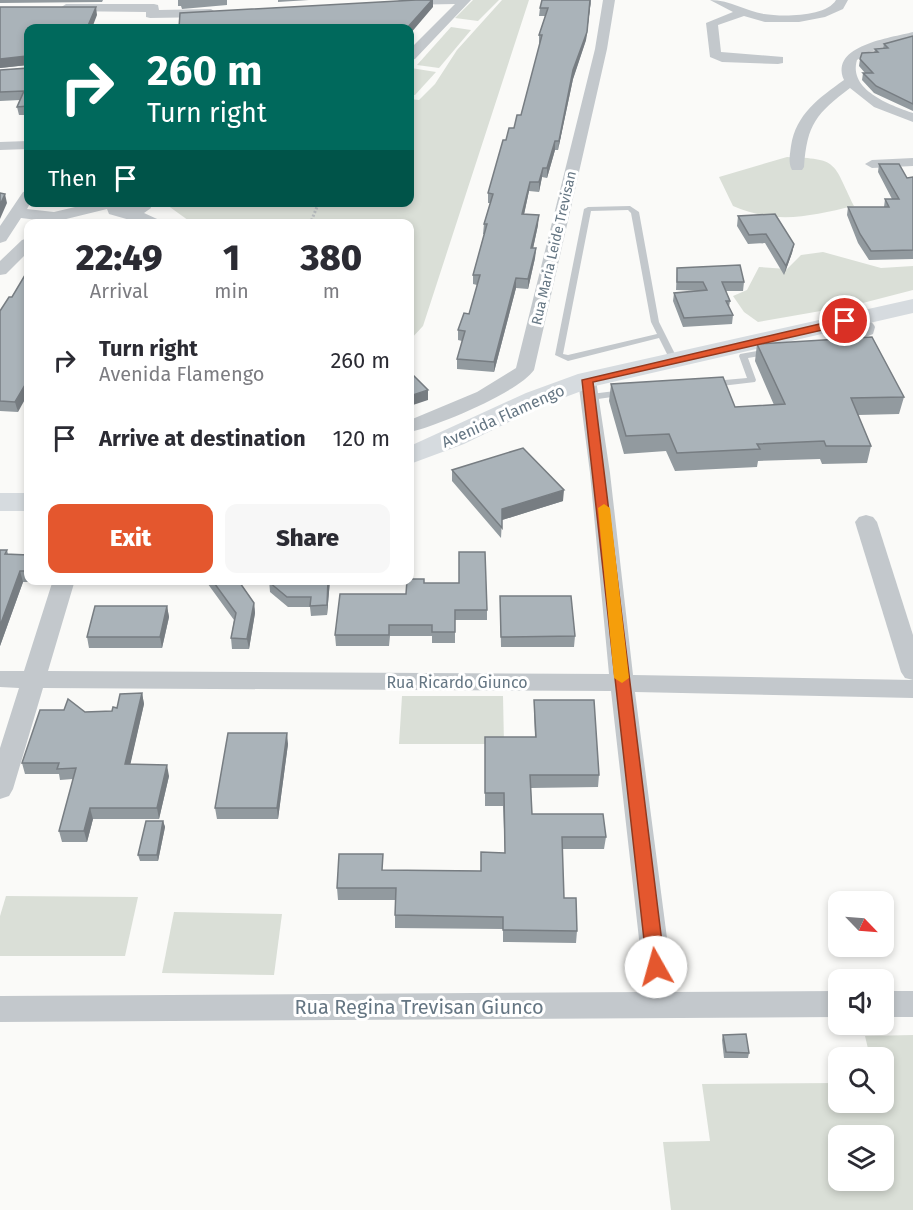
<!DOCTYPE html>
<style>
:root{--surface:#fff;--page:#f7f7f7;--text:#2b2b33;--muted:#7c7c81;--accent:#e4572e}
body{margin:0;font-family:"Fira Sans",sans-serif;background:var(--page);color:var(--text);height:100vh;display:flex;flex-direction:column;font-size:22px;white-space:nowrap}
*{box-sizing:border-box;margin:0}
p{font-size:20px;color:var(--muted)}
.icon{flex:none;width:33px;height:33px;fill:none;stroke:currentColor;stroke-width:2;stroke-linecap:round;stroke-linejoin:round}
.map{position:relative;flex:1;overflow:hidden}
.details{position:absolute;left:24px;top:219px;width:390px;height:366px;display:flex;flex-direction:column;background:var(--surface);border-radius:12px;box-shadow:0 3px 9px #0003}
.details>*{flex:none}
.top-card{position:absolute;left:24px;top:24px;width:390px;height:183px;border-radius:12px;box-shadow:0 3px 9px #0003;background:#00695c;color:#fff;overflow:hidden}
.needle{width:39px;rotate:115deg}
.buttons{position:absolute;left:828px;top:891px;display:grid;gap:12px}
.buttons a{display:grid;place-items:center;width:66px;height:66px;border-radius:12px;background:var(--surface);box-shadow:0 3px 9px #0003;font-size:30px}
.pin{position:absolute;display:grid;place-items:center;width:51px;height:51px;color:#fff;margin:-26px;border:3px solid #fff;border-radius:50%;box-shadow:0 2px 6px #0007}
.me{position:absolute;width:66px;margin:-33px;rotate:353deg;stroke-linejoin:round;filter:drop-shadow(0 0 4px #0008)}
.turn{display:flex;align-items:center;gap:21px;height:126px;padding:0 24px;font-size:27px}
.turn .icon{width:78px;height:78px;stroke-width:2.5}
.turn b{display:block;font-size:42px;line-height:51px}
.then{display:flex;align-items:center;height:57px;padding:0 24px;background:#0003;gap:12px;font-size:22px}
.eta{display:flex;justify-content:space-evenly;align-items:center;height:102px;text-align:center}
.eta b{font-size:36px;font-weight:800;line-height:42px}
.primary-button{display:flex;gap:12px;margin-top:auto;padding:12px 24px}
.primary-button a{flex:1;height:69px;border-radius:12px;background:var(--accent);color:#fff;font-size:24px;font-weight:800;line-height:69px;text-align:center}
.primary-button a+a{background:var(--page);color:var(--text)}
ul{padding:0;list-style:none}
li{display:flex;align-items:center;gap:18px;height:78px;padding:0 24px}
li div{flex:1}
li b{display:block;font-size:22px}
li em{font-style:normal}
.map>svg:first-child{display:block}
.green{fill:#dadfd7;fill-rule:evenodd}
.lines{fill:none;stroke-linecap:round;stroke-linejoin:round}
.path{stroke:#bbbfc2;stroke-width:3;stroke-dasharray:2 2;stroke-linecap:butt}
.lane{fill:#c3c8cc;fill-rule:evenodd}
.street{fill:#c3c8cc;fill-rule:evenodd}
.secondary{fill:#d6dbdf;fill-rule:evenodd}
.wall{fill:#929a9f}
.shaded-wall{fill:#777d82}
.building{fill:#aab3b9;stroke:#777d82;stroke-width:1.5}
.route{fill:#e4572e;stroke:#94391e;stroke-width:1.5}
.slow{fill:#f59e0b}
.labels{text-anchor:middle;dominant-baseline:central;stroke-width:6;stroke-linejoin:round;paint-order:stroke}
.far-street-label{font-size:14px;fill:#657683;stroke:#fff}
.street-label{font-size:16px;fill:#657683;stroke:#fff}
.near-street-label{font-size:20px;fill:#657683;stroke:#fff}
</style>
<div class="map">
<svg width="913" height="1210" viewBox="0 0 913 1210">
<rect width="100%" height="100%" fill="#fafaf8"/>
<g class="green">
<path d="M473,0H499L478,21L455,18Z"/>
<path d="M502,0H529L423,326L410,340V224L192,223L167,205L165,203L410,202V99L419,100L435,84L457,50Z"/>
<path d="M451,27L471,30L439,68L417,65Z"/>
<path d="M411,68L436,72L415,95H410Z"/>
<path d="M787,157C839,159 832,161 854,206C810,216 777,225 733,206L719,177Z"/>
<path d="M823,252L881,268L913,266V290L855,305L758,322L744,312L733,296L747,290L759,267L787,269L801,255Z"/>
<path d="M402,696H503L504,744H399Z"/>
<path d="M6,896L138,897L125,956H0V916Z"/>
<path d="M174,912L282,914L274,975L162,973Z"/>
<path d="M913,1035V1210H671L663,1142L710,1141L702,1084L838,1083V1102H884V1058L870,1057L865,1036ZM838,1136H884V1180H838Z"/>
</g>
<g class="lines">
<path class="path" d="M310,224L319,202"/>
<g class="lane">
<path d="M630,206L639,212L659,322L678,360L674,363L671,362L659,338L568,361L555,355L584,209L588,207ZM628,210L631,213L651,322L657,334L568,355L563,354L591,211Z"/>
<path d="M859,315H865L874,325L875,327L873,334L861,339L834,343V339L859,335L866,331L867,327L858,317Z"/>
<path d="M768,349L771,350V354L748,358L756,380L755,382L713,387L709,384L713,381L747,378L739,356L740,354Z"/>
<path d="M623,390L626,391V395L591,400L587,397L591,394Z"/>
</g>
<g class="street">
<path d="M398,0H471L415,59L410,60V49L455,4L403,5Z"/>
<path d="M603,0H615L607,49L534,370C519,392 437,426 410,432V420L477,392L516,368L595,49Z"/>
<path d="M710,0C731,0 745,11 764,14C782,17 826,17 836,0H848L843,9L825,17L799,22H765L744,16L718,25L721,52L783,57V63L778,64L722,62L710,57L706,23L733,12Z"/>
<path d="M66,4H154L158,5L159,10L211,9L217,13L211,17L150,18L146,17V12L62,11L60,8Z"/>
<path d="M913,32V40L869,52L857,60C848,90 890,105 913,113V122L874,107L850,88C816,114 807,124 804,167L802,170H792C788,163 790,154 791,146C796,114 819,98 844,80C829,45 891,38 913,32Z"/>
<path d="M28,141V149L0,150V142Z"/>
<path d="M913,158V166L872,168L865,164L872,160Z"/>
<path d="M28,190V202H31L27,209L54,212L96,202H125L123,207L135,206L134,202H150L151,208L144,213L168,224H144L109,214L107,209L54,222L21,218L6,241L0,243V226L23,192Z"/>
<path d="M28,238V252L6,274L0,275V261L22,240Z"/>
<path d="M587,374L596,380L610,473L633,675L913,680V698L635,692L674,992L838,991V1017L0,1022V996L645,992L611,691L43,688L13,789L9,796L0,799V748L19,688L0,687V671H24L53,580H75L48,671L609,674L590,473L578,380Z"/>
<path d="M866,515L873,517L877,522L913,635V680L905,678L901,672L855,522L859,517Z"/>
<rect x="884" y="991" width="29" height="26"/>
</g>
<g class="secondary">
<path d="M913,299V313L595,386L544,405L464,444L410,464V446L526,393L578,374Z"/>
<rect x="0" y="493" width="28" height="18"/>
</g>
</g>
<g class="wall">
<path d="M0,0H103L102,2L0,3Z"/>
<path d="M178,0H227V5L182,9L181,6H178Z"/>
<path d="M278,0H309L278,2Z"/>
<path d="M591,0L586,40L573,79L558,150H555L547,178L542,177L539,192L529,191L524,214L538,225L533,248H536L535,258L528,289L516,288L494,372L457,369V359L462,341L458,340V330L469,314L477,285L473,284V275L484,234H483L484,224L490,203H488V193L506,140L521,115L540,43H539V35L545,16H539L540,8Z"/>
<path d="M0,7L97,15L28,28V115H19L17,107L20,100L0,101V70L28,68L27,65L0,68Z"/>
<path d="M913,36V111L874,93L862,80L863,73H865L859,66L860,59L874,53L875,49H883L884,44Z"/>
<path d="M879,164L907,178L913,177V259L869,260L858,243L847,215L848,207H884L885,199H892L878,172Z"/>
<path d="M738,216L794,244L792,253L784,275L765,243L748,244L737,226Z"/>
<path d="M677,268L744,282L743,291H726L730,301L729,307L733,315L732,324L683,327L673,301L674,293L702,291L676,290Z"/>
<path d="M12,297L18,412L0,411V311Z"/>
<path d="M757,344L904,397L899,414L858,415L871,446L867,463L822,464L820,459L758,461L757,467L675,471L666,451L624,454L609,401L611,384L735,407L774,405L755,361Z"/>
<path d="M452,470L563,501L502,520L501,538L452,481Z"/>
<path d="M0,550H7L8,554L28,555V580H34V582H23L0,646Z"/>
<path d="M205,580H238L254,603L255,613L249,649H232L231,638L234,620Z"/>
<path d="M269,580H330L327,615L311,616L310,607H288L270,592Z"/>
<path d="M424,583L487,610V620H455V643H432V636H390L389,646H336L335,635Z"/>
<path d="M500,596L575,636L574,647H501Z"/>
<path d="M167,606L169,617L162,648H89L87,637Z"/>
<path d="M142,693L144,704L130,764L169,776L159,819H93L87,842H62L59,831L73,779L60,780L59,774H25L22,763L85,712L112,711Z"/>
<path d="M534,700L599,775L598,787L531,788L532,814L606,837L604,849H562L564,898L577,931L576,943L503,942V929L395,928V900H338L337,888L383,870L481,871L505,853L503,806H485V737H535L534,713Z"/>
<path d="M288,744L278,819H217L215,808Z"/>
<path d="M163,821L165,827L158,861H140L138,855Z"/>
<path d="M723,1035L749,1053L748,1058H724L722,1040Z"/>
</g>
<g class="shaded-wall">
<path d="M432,0H433V7L410,34V28H407Z"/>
<path d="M591,0L586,40L573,79L558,150L559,141L573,70Z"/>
<path d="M96,7L97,15L92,28H87Z"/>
<path d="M26,56L28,65L0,68V59Z"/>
<path d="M555,141V150L547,178V168Z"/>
<path d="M543,168L542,177L539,192V182Z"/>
<path d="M530,182L529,191L522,224V214Z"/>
<path d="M5,194L7,203L0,219V205Z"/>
<path d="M539,215L538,225L531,258V248Z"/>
<path d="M794,244L792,253L784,275L786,266Z"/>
<path d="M536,248L535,258L528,289V279Z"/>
<path d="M516,278V288L494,372V362Z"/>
<path d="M28,380V394L18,412L15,402Z"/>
<path d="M428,390V400L410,406V396Z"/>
<path d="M564,490L563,501L502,520V509Z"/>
<path d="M20,571L23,582L0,646V626Z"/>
<path d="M328,580H330L327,615V605Z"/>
<path d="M254,603L255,613L249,649L247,639Z"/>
<path d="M167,606L169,617L162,648L160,637Z"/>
<path d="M142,693L144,704L128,775L125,764Z"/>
<path d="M287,733L288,744L278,819L277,808Z"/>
<path d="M167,765L169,776L159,819L157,808Z"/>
<path d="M90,808L93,819L87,842L84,831Z"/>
<path d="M163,821L165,827L158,861L157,855Z"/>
</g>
<g class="building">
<path d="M416,0H432L407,28H179L180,13Z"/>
<path d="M542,0H590L587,32L573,70L559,141H555L547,168H543L539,182H530L522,214L539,215L531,248H536L528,279L516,278L494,362L457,359L465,331L458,330L464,313L469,314L480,275H473L487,224H484L493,194L488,193L503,140H506L509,128H514L517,115H521L542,35H539L548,8H540Z"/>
<path d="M0,7H96L87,28H28V106L17,107L24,91L0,92V70L28,68L26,56L0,59Z"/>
<path d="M913,36V104L876,86L863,73H873L860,59L862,53L878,52L875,49L888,48L884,44Z"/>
<path d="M879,164H899L907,178L913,177V250L871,251L860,234L848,207H889L885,199H899Z"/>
<path d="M0,193L5,194L0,205Z"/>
<path d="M775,214L794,244L786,266L766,234L749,235L738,216Z"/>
<path d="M89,220H115L113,224H87Z"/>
<path d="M740,265L744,282H722L730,301H726L733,315L684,318L674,293L707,290L703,282H677V268Z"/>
<path d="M28,270V380L15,402L0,401V311L9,297H12Z"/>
<path d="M872,337L904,397L851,398L871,446H826L824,441L757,444L760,449L677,453L669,434L626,436L611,384L723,377L735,407L785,404L757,344Z"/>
<path d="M410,372L428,390L410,396Z"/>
<path d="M523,448L564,490L502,509V528L452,470Z"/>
<path d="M0,550H7L5,554L28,555V571H20L0,626Z"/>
<path d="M459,552H485L487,610H455V632H432V625H389V635H335L340,594H406L407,580H410V579H424V583H459Z"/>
<path d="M212,580H238L254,603L247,639L231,638L236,613Z"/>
<path d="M269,580H328L327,605L310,606L311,597H287L269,582Z"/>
<path d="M500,596H571L575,636L501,637Z"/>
<path d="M95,606H167L160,637H87Z"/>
<path d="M142,693L125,764L167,765L157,808H90L84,831H59L76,768L57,769L59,763H22L40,710H64L68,699L85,712L112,711L113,707L117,708L120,694Z"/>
<path d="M534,700H594L599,775H530L532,814H603L606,837H562L564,898H576L577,931L503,930V917L395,915L396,888H337L339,854H383L382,870L481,871V852L505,853L504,793H485V737H536Z"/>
<path d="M228,733H287L277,808H215Z"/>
<path d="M146,821H163L157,855H138Z"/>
<path d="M746,1034L749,1053L726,1052L723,1035Z"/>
</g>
<path class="route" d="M845,318L849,319V324L593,382L665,967L662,972L656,975L650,972L647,967L582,380Z"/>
<path class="slow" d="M604,504L610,508L629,678L622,683L614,678L598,508Z"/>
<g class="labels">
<g class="far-street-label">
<text transform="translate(554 248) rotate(-77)">Rua Maria Leide Trevisan</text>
</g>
<g class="street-label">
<text transform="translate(503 416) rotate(-24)">Avenida Flamengo</text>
<text x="457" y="682">Rua Ricardo Giunco</text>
</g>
<g class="near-street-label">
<text x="419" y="1007">Rua Regina Trevisan Giunco</text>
</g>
</g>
</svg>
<div class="buttons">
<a><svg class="needle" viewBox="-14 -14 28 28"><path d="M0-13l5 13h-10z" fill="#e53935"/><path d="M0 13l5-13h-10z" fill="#7c7c81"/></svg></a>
<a><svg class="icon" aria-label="sound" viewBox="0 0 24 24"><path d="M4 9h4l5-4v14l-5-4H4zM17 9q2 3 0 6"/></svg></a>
<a><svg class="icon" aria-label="search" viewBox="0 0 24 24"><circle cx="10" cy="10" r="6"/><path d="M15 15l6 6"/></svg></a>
<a><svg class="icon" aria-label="layers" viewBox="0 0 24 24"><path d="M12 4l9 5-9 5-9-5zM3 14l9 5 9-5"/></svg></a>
</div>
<div class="pin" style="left:845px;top:321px;background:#d93025"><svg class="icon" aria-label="arrive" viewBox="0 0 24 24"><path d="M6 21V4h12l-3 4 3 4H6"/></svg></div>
<svg class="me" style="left:656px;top:967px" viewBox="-20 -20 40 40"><circle r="19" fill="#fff"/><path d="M0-13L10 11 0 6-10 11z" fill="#e4572e"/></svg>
<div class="top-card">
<div class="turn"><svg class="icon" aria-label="right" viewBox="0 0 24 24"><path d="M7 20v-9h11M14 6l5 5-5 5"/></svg><div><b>260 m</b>Turn right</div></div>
<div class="then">Then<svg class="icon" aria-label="arrive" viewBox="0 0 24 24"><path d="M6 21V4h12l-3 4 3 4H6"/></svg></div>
</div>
<section class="details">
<div class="eta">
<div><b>22:49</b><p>Arrival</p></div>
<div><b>1</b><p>min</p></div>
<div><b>380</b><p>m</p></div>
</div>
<ul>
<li><svg class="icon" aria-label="right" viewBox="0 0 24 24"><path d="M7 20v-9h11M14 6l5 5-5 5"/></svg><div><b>Turn right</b><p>Avenida Flamengo</p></div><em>260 m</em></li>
<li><svg class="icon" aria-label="arrive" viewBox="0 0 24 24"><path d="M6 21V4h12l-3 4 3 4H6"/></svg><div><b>Arrive at destination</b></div><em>120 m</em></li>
</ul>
<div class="primary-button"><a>Exit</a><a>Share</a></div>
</section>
</div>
